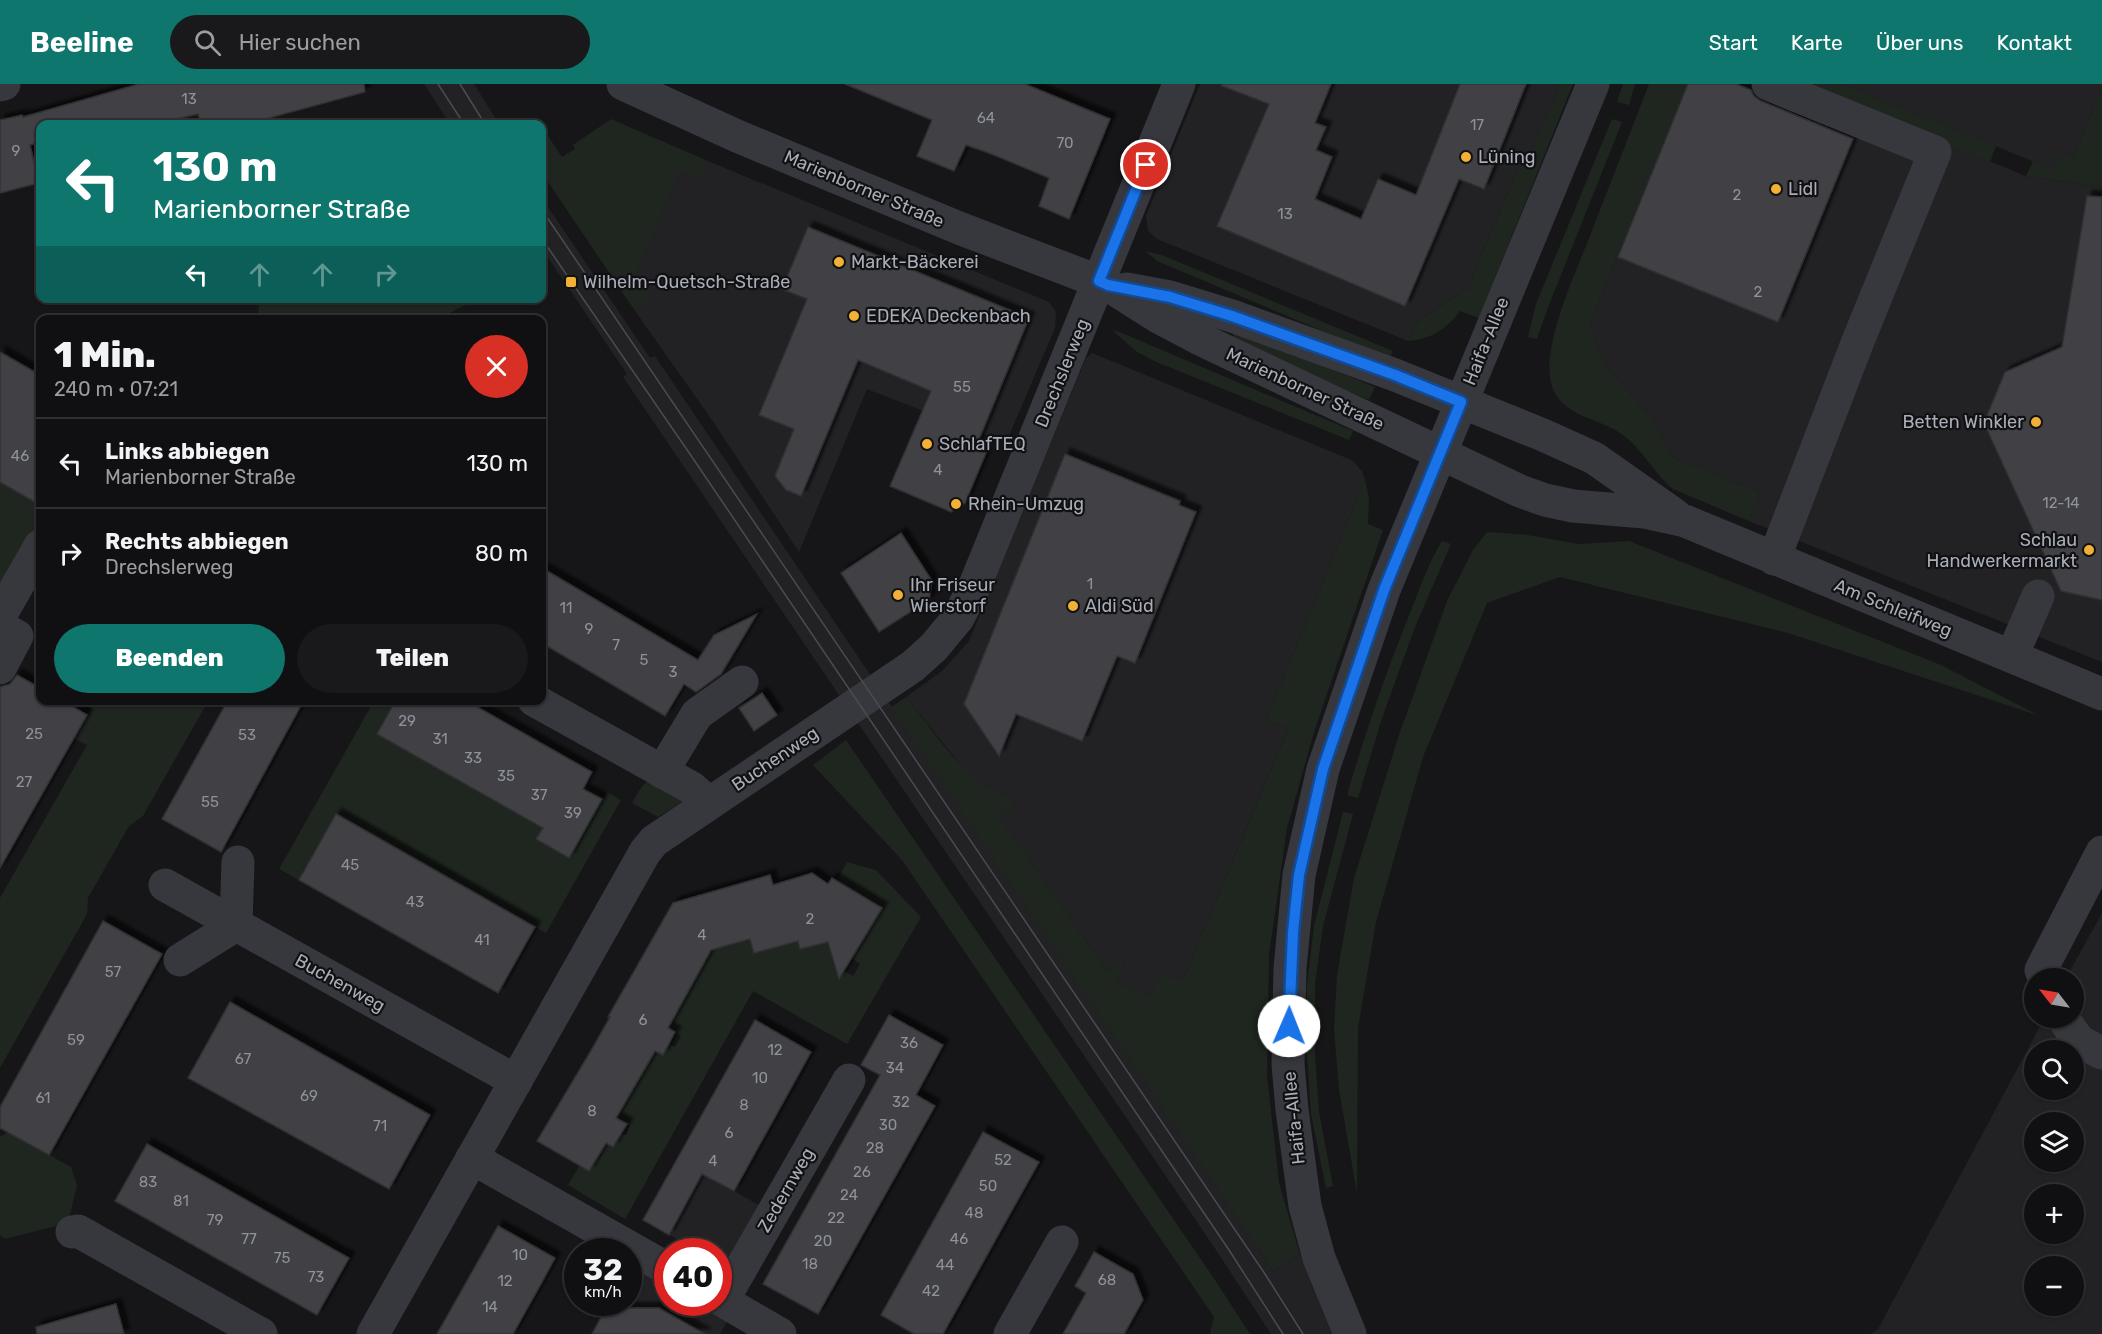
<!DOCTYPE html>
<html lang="de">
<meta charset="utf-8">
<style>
:root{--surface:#101012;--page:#19191b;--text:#f1f3f6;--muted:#9c9d9f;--line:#303032;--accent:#0f766e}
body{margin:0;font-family:Rubik,sans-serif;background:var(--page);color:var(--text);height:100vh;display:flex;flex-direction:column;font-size:22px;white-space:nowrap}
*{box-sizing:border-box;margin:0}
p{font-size:20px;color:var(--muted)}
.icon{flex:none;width:33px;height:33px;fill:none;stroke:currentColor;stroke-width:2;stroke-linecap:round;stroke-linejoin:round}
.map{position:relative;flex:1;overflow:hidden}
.sheet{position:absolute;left:36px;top:231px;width:510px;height:390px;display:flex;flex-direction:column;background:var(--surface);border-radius:12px;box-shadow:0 2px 4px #0004,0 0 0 2px var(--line)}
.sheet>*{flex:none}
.hud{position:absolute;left:36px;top:36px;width:510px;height:183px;border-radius:12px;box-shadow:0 2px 4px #0004,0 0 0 2px var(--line);background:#0f766e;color:#fff;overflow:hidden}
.needle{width:39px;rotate:301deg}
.controls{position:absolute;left:2024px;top:884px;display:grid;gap:12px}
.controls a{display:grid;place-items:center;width:60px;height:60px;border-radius:50%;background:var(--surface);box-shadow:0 2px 4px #0004,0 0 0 2px var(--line);font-size:30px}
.speed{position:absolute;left:564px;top:1154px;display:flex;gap:12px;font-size:30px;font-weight:700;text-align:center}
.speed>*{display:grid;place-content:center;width:78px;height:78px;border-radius:50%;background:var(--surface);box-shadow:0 2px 4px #0004,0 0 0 2px var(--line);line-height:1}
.speed small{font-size:15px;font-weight:400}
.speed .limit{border:9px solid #d22;background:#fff;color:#111}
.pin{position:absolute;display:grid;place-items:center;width:51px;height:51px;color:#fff;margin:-26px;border:3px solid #fff;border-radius:50%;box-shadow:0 2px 6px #0007}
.me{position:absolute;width:66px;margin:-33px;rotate:1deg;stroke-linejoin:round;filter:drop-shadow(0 0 4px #0008)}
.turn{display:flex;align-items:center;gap:21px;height:126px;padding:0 18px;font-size:27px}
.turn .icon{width:78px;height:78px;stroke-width:2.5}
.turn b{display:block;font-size:42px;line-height:51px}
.lanes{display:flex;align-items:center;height:57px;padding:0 18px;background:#0003;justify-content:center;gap:30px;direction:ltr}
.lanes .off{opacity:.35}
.round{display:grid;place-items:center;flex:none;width:63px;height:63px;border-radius:32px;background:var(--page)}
.headline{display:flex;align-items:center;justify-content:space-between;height:102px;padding:0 18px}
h1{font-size:36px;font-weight:800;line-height:45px}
.cta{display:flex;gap:12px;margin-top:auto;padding:12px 18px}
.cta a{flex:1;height:69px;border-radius:36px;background:var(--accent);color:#fff;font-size:24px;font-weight:800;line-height:69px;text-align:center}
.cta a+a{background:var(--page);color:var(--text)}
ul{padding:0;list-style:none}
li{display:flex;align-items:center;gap:18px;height:90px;padding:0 18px;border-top:2px solid var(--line)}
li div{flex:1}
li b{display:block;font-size:22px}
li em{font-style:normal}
header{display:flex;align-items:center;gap:36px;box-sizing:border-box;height:84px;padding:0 30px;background:var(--accent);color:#fff}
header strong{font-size:28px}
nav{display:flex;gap:33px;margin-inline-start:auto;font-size:21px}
.search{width:420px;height:54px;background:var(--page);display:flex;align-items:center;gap:15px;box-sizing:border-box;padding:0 21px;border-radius:33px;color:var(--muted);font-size:22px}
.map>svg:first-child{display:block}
.built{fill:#222225;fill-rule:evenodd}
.green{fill:#1e261f}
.building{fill:#404145;stroke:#303034;stroke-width:1.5;filter:url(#shadow)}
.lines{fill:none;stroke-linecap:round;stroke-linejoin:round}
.minor{stroke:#37383d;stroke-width:33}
.tram{stroke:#4a4c52;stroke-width:1.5}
.route-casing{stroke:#114b97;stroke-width:15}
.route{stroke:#1a73e8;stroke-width:10}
.poi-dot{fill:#f2b134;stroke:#111113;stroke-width:2}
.labels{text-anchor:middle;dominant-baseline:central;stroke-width:4.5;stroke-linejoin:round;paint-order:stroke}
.number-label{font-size:15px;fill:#8e929b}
.poi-label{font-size:18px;fill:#a8adb8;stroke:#111113;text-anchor:start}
.street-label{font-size:18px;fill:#a8adb8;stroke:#111113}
</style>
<header>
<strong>Beeline</strong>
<div class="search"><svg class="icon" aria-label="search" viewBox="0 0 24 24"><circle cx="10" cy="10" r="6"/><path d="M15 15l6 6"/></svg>Hier suchen</div>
<nav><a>Start</a><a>Karte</a><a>Über uns</a><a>Kontakt</a></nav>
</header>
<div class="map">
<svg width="2102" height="1250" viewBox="0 0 2102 1250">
<defs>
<filter id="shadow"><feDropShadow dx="5.5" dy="-5.5" stdDeviation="1.5" flood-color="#0009"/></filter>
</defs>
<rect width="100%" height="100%" fill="#161618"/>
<g class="built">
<path d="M424,0H474L499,40H450Z"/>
<path d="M1200,0H1560L1525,85L1519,82L1468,204L1418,237L1408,257L1157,155L1148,147L1146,132Z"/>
<path d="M1688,0H1801L2026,92L2102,103V578L1749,437L1760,408L1671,372L1668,368L1656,340L1601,275L1590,239Z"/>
<path d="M1842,0H2102V3L2073,74L2052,85Z"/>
<path d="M708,77L1049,218L1056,228L1055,244L1006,359L867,305L799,468L712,336L635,227L650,214L632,201L680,85L703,90Z"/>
<path d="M542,114L650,274L655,272L1273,1187L1300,1170L1332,1250H1271L1216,1166L623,293L627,290L542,165Z"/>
<path d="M1092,269L1349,375L1354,378L1362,387L1365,396L1266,636L1288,645L1264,702L1182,898L1151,913L1115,898L1125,875L1107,887L998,731L959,679L906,613L942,587L969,557L1086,274Z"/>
<path d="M2102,829V1250H1871L1878,1245L2045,933H2073V894H2066ZM2034,966H2073V1005H2034ZM2034,1038H2073V1077H2034ZM2034,1110H2073V1149H2034ZM2034,1182H2073V1221H2034Z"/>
<path d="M677,1075L764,1124L729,1185L719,1179L718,1167H698L643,1136Z"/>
<path d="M631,1180L667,1200L668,1218H700L729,1234L720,1250H644L604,1228L609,1218H628L629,1184Z"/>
</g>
<g class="green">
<path d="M1560,0H1573L1479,234L1460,227C1447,245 1431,255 1408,257L1418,237L1468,204L1519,82L1525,84Z"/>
<path d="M1623,0H1635L1629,21L1617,18Z"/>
<path d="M1649,0H1688L1590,239L1601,275L1656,340L1668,368L1671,372L1760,408L1749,437L1673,405C1653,389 1642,363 1620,349C1598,334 1565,333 1553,305C1548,293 1549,277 1551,265C1558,227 1574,192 1588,157C1608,105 1629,52 1649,0Z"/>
<path d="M1801,0H1842L1996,62L1990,78Z"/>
<path d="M2102,3V103L2026,92L2033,77L2052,85L2059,69L2073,74Z"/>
<path d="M611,35L708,77L703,90L698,92L680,86L632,201L652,209L651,214L635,227L542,89V50L548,52L562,73L575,65L573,61Z"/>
<path d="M1612,35L1622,38L1547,226L1537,255L1528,253L1536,220Z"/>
<path d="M1145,167L1162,171L1393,267L1389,275L1157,177Z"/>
<path d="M259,215V214L477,215L437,235H258Z"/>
<path d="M1112,246L1117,247L1353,347L1349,356L1154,277L1137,268Z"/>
<path d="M1236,248L1241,249L1375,303L1369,316L1239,262L1233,255V250Z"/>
<path d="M1365,396L1369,413L1368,440L1383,446L1315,645L1287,744L1269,871L1267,991L1279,1099L1300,1170L1273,1187L891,623L906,613C929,641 951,676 980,698C992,707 1005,711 1017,718L999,732L1107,887L1125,874L1116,898L1151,913L1161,889L1182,898L1288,645L1266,636Z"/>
<path d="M0,398L40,420V419V451L0,515Z"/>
<path d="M1487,448L1528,451L1579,460L1629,457L1941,581L2040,632L1788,549L1560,493L1487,519L1423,673L1376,838L1358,944L1357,1109L1339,1006L1334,946L1337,891L1354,794L1399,651L1447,517L1473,466Z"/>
<path d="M1442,457L1451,460L1415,543L1381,637L1358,714L1347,711C1366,647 1387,585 1412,524C1421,501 1429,478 1442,457Z"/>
<path d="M95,617H208L143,732L129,742L88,814L87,830L0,984V814L87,661L73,654Z"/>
<path d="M374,617H396L378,650L543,743L537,755L569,774L607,708L621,716L546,849L337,730L299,796L279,785Z"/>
<path d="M846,656L1215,1196L1250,1250H1210L1214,1233L902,776L813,681Z"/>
<path d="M652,695L685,716L658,733L632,719C638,709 641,700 652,695Z"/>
<path d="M1343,728L1353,730L1323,842L1315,900V970L1319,1028L1333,1102L1326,1104L1311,1030L1307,969V901L1314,842Z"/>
<path d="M847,778L876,786L921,833L847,960L753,907L625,1135L568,1101L580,1081L590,1086L606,1059L613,1063L621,1050L626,1051L630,1042L616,1034L655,967L663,971L669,960L675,963L681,952L668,944L704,859L715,865L784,847L788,860L798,857L801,865L812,862L824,845L834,881L853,892L860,880L852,874L882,824L837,796Z"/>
<path d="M8,1048L71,1083L77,1101L68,1139L5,1155L0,1151V1053Z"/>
</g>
<g class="building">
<path d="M139,0H364L365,8L247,40H201L198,30L156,40H40V58L30,61L39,99L0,109V36L22,31L23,33Z"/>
<path d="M845,0H1025L1110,35L1069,135L1039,122L1049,94L989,69L966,61L954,87L917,72L932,36Z"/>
<path d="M1222,0H1331L1315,39L1326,43L1316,66L1332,73L1315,115L1361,135L1378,95L1416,111L1460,0H1526L1484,105L1459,95L1405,222L1217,142L1269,20L1222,2Z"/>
<path d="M1688,0H1736L1751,6L1754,12L1761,17L1853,55L1778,238L1618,173Z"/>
<path d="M2087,112L2102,113V516L2061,507L1984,339L2005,288L2062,263Z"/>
<path d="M808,143L1029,234L975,365L986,369L965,419L951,428L890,402L931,307L858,276L801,412L786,406L775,392L794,345L759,331L807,215L782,205Z"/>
<path d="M0,268L40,291V421L0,398Z"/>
<path d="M1065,370L1180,417L1179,421L1196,428L1135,579L1117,572L1082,657L1016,630L999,672L964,620Z"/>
<path d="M901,449L932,497L929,516L879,548L841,489Z"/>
<path d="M542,484L698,576L714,551L757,530L721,590L696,608L684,600L665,632L542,559Z"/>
<path d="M17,591L40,604V616H62L87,631L0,784V603L10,600Z"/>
<path d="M762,609L777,631L754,647L739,624Z"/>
<path d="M228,616H304L221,768L162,735Z"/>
<path d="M396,616H465L592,688L583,705L602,715L569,774L536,755L543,744L377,650Z"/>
<path d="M336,730L535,843L498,909L299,796Z"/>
<path d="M812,789L828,800L832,794L882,824L839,895L828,858L800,865L798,857L754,869L750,855L711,866L668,944L675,948L663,971L655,967L616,1034L627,1040L613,1063L606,1059L589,1087L537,1057L589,970L610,933H608L673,819L770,791L773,801Z"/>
<path d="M103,837L162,870L49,1071L0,1044V1023Z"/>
<path d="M230,918L430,1031L389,1105L188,994Z"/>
<path d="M889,931L943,961L916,1011L935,1022L818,1230L763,1200L880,991L861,981Z"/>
<path d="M755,936L811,968L734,1107L702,1090L669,1151L643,1136Z"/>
<path d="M983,1048L1039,1078L943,1250H914L881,1231Z"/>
<path d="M147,1060L349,1174L317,1231L115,1117Z"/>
<path d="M498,1142L555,1174L541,1200L513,1250H437Z"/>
<path d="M1094,1168L1133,1190L1143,1216L1124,1250H1063L1086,1209L1075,1202Z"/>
<path d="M116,1220L124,1250H37L36,1243Z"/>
<path d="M606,1224H659L705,1250H592Z"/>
</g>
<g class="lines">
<g class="minor">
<path d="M623,0L737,52L809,82L959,144L1108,201L1160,234L1198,254L1520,407L1545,416L1573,422L1644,428L1685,437L2102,610"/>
<path d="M1768,0L1935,68L1858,257L1774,475"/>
<path d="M0,1L4,0"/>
<path d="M1127,205L1170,213L1232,232L1395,291L1543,351L1594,374L1675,431"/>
<path d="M0,532L40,462"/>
<path d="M0,543L17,552L0,584"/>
<path d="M2012,572L2038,512"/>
<path d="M534,616L692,704L709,719"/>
<path d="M662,688L697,630L742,598"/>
<path d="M165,801L516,997"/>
<path d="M180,876L236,841L238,778"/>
<path d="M2045,894L2041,886L2102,768"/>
<path d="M2062,933L2079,957L2102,969"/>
<path d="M472,1074L668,1185"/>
<path d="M72,1148L78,1147L261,1250"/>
<path d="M718,1214L780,1250"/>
<path d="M723,1216L849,996"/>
<path d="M373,1250L645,768L654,757L913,582L934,563L958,534L975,501L1179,0"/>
<path d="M1010,1250L1062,1158"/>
<path d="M1350,1250L1319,1174L1305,1122L1292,1026L1288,980L1290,884L1299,791L1323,685L1384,506L1593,0"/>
</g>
<g class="tram">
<path d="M438,0L464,40"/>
<path d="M460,0L485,40"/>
<path d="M542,126L1265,1190L1303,1250"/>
<path d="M542,155L692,373L1229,1166L1283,1250"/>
</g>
</g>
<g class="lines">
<g class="route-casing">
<path id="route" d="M1146,81L1099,197L1108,201L1170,213L1232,232L1395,291L1461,318L1384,506L1323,685L1299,791L1293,848L1289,942"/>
</g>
<use href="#route" class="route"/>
</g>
<g class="poi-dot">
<circle cx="1466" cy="73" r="6"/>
<circle cx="1776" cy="105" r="6"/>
<circle cx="839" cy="178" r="6"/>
<rect x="565" y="192" width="12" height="12" rx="3"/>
<circle cx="854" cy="232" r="6"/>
<circle cx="2036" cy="338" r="6"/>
<circle cx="927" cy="360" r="6"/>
<circle cx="956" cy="420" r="6"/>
<circle cx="2089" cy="466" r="6"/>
<circle cx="898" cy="511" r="6"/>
<circle cx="1073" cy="522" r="6"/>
</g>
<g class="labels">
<g class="number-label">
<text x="189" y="15">13</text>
<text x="986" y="34">64</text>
<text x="1477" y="41">17</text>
<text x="1065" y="59">70</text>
<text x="16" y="67">9</text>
<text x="1737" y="111">2</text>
<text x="1285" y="130">13</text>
<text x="1758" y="208">2</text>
<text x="962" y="303">55</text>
<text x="20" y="372">46</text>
<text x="938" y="386">4</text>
<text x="2061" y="419">12-14</text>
<text x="1090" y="500">1</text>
<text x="566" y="524">11</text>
<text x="589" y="545">9</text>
<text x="616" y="561">7</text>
<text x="644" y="576">5</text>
<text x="673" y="588">3</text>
<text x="407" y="637">29</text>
<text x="34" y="650">25</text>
<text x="247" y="651">53</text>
<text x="440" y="655">31</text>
<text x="473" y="674">33</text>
<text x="506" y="692">35</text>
<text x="24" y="698">27</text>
<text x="539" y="711">37</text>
<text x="210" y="718">55</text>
<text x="573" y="729">39</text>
<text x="350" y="781">45</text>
<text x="415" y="818">43</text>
<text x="810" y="835">2</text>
<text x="702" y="851">4</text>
<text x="482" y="856">41</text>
<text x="113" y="888">57</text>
<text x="643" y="936">6</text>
<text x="76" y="956">59</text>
<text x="909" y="959">36</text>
<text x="775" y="966">12</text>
<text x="243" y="975">67</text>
<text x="895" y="984">34</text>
<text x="760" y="994">10</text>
<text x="309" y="1012">69</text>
<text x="43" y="1014">61</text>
<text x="901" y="1018">32</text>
<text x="744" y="1021">8</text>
<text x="592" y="1027">8</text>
<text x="888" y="1041">30</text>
<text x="380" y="1042">71</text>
<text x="729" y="1049">6</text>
<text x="875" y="1064">28</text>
<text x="1003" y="1076">52</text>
<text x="713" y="1077">4</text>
<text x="862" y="1088">26</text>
<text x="148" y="1098">83</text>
<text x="988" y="1102">50</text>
<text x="849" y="1111">24</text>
<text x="181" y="1117">81</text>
<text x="974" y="1129">48</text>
<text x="836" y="1134">22</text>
<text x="215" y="1136">79</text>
<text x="249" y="1155">77</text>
<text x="959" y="1155">46</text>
<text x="823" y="1157">20</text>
<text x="520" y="1171">10</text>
<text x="282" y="1174">75</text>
<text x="810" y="1180">18</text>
<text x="945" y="1181">44</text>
<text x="316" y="1193">73</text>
<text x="1107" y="1196">68</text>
<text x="505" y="1197">12</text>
<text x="931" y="1207">42</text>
<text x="490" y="1223">14</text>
</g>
<g class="poi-label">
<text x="1478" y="73">Lüning</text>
<text x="1788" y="105">Lidl</text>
<text x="851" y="178">Markt-Bäckerei</text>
<text x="583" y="198">Wilhelm-Quetsch-Straße</text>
<text x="866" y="232">EDEKA Deckenbach</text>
<text x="2024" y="338" text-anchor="end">Betten Winkler</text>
<text x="939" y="360">SchlafTEQ</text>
<text x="968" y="420">Rhein-Umzug</text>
<text x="2077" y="456" text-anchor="end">Schlau<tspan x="2077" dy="21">Handwerkermarkt</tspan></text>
<text x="910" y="501">Ihr Friseur<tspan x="910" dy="21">Wierstorf</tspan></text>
<text x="1085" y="522">Aldi Süd</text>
</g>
<g class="street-label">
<text transform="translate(864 105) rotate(23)">Marienborner Straße</text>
<text transform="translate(1486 257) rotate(-68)">Haifa-Allee</text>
<text transform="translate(1062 289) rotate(-68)">Drechslerweg</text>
<text transform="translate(1305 305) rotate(25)">Marienborner Straße</text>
<text transform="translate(1893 524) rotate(22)">Am Schleifweg</text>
<text transform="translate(775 675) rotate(-34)">Buchenweg</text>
<text transform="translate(340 899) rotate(29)">Buchenweg</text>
<text transform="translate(1294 1034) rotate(-96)">Haifa-Allee</text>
<text transform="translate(786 1106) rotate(-60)">Zedernweg</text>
</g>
</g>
</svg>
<div class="controls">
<a><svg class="needle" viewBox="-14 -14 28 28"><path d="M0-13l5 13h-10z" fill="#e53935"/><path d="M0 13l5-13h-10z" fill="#9c9d9f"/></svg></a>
<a><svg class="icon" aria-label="search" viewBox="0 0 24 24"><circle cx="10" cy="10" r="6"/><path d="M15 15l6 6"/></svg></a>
<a><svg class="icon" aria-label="layers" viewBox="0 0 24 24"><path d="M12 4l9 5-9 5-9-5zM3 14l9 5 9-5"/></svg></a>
<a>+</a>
<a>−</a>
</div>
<div class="speed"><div>32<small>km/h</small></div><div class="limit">40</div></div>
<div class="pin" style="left:1146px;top:81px;background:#d93025"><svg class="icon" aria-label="arrive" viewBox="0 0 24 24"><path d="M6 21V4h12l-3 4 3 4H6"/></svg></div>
<svg class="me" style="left:1289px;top:942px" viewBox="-20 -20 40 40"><circle r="19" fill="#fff"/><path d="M0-13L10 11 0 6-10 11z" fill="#1a73e8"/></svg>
<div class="hud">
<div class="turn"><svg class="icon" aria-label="left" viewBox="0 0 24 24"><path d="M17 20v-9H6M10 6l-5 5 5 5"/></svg><div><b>130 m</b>Marienborner Straße</div></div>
<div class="lanes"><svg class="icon" aria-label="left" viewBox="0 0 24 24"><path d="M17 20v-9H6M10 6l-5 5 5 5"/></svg><svg class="icon off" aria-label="ahead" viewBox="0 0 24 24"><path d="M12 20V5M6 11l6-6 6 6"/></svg><svg class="icon off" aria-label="ahead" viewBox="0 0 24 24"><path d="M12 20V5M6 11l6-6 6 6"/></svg><svg class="icon off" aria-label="right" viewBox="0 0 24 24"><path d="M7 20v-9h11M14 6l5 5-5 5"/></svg></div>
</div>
<section class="sheet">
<div class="headline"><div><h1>1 Min.</h1><p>240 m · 07:21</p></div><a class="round" style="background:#d93025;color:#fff"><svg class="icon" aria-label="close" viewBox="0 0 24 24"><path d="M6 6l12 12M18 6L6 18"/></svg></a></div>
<ul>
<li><svg class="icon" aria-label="left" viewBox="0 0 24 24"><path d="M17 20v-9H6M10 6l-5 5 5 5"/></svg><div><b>Links abbiegen</b><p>Marienborner Straße</p></div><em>130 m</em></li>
<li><svg class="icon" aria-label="right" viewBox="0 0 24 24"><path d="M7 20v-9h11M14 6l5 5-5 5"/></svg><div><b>Rechts abbiegen</b><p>Drechslerweg</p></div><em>80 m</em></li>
</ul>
<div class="cta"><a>Beenden</a><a>Teilen</a></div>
</section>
</div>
